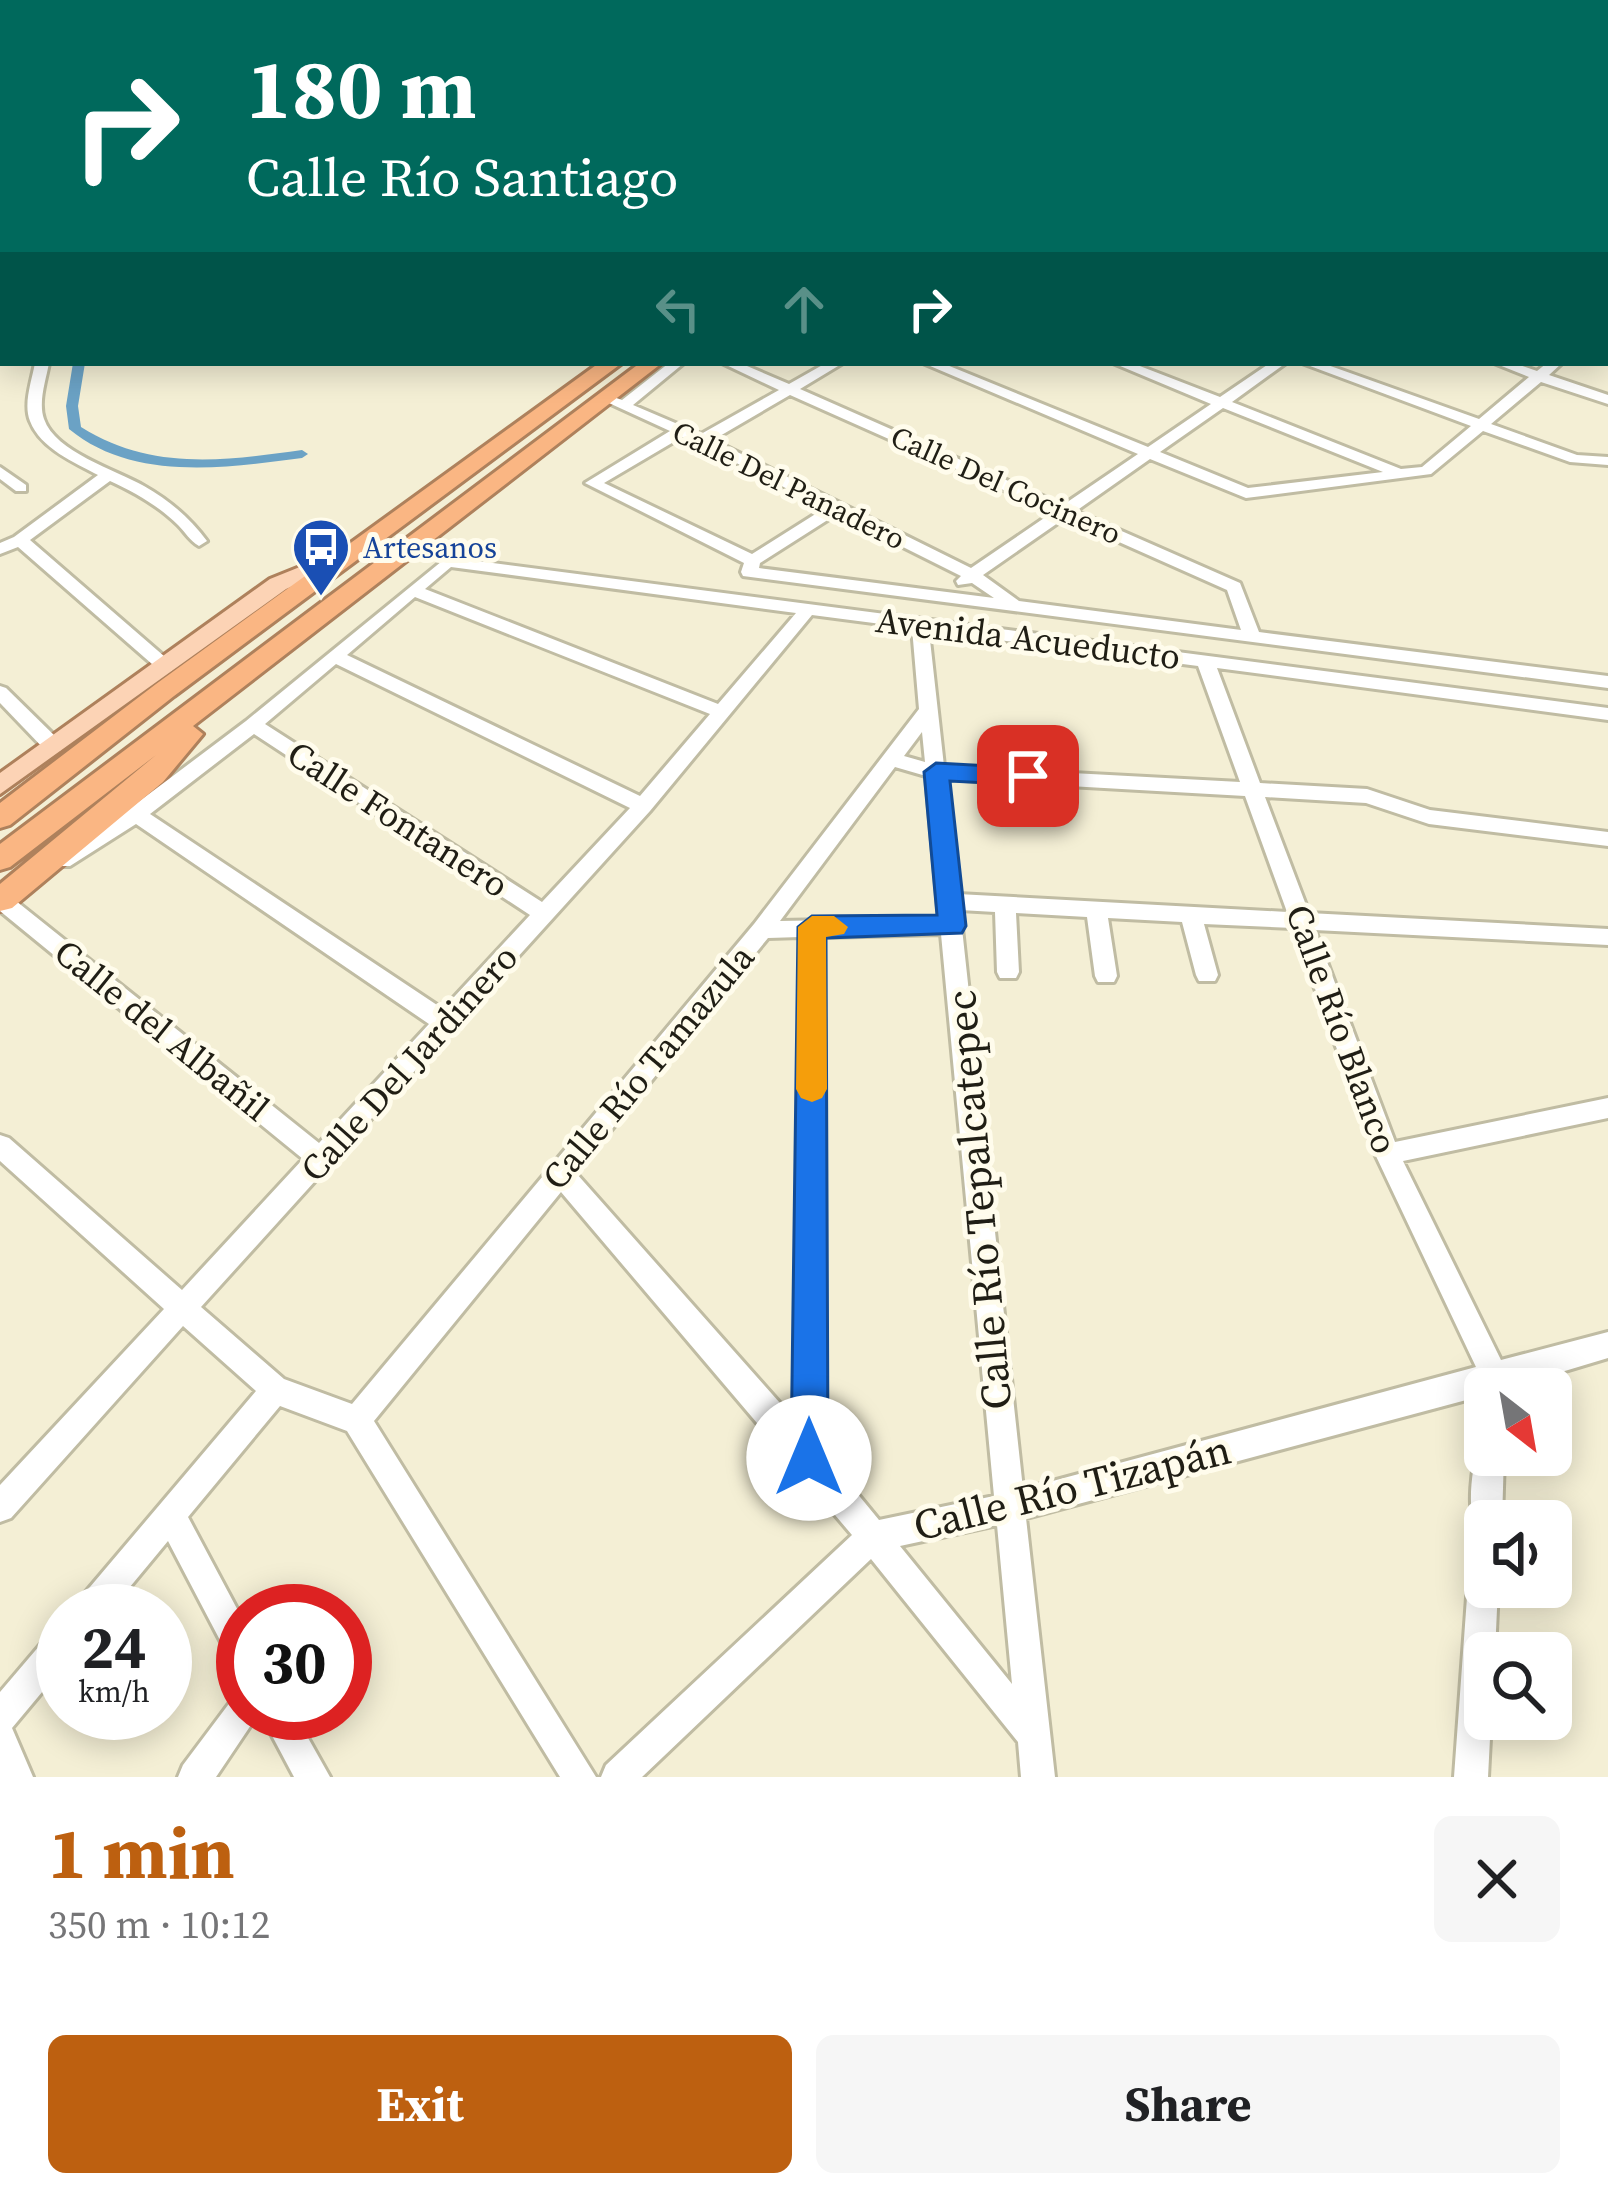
<!DOCTYPE html>
<meta charset="utf-8">
<style>
:root{--surface:#fff;--page:#f6f6f6;--text:#202124;--muted:#757577;--accent:#bd6010}
body{margin:0;font-family:"Source Serif 4",serif;background:var(--page);color:var(--text);height:100vh;display:flex;flex-direction:column;font-size:45px;white-space:nowrap}
*{box-sizing:border-box;margin:0}
p{font-size:39px;color:var(--muted)}
.icon{flex:none;width:66px;height:66px;fill:none;stroke:currentColor;stroke-width:2;stroke-linecap:round;stroke-linejoin:round}
.map{position:relative;height:1777px;overflow:hidden}
.details{display:flex;flex-direction:column;background:var(--surface);flex:1}
.details>*{flex:none}
.guide{position:absolute;left:0px;top:0px;width:1608px;height:366px;box-shadow:0 6px 30px #0003;background:#00695c;color:#fff;overflow:hidden}
.needle{width:78px;rotate:149deg}
.fabs{position:absolute;left:1464px;top:1368px;display:grid;gap:24px}
.fabs a{display:grid;place-items:center;width:108px;height:108px;border-radius:18px;background:var(--surface);box-shadow:0 6px 30px #0003;font-size:60px}
.speed{position:absolute;left:36px;top:1584px;display:flex;gap:24px;font-size:60px;font-weight:700;text-align:center}
.speed>*{display:grid;place-content:center;width:156px;height:156px;border-radius:50%;background:var(--surface);box-shadow:0 6px 30px #0003;line-height:1}
.speed small{font-size:30px;font-weight:400}
.speed .limit{border:18px solid #d22;background:#fff;color:#111}
.pin{position:absolute;display:grid;place-items:center;width:102px;height:102px;color:#fff;margin:-51px;border-radius:24px;box-shadow:0 6px 18px #0006}
.me{position:absolute;width:132px;margin:-66px;rotate:0deg;stroke-linejoin:round;filter:drop-shadow(0 0 9px #0008)}
.turn{display:flex;align-items:center;gap:42px;height:252px;padding:0 48px;font-size:54px}
.turn .icon{width:156px;height:156px;stroke-width:2.5}
.turn b{display:block;font-size:84px;line-height:102px}
.lanes{display:flex;align-items:center;height:114px;padding:0 48px;background:#0003;justify-content:center;gap:60px;direction:ltr}
.lanes .off{opacity:.35}
.round{display:grid;place-items:center;flex:none;width:126px;height:126px;border-radius:18px;background:var(--page)}
.head{display:flex;align-items:center;justify-content:space-between;height:204px;padding:0 48px}
h1{font-size:72px;font-weight:700;line-height:90px;color:var(--accent)}
.action{display:flex;gap:24px;margin-top:auto;padding:24px 48px}
.action a{flex:1;height:138px;border-radius:18px;background:var(--accent);color:#fff;font-size:48px;font-weight:700;line-height:138px;text-align:center}
.action a+a{background:var(--page);color:var(--text)}
.map>svg:first-child{display:block}
.lines{fill:none;stroke-linecap:round;stroke-linejoin:round}
.canal{fill:#6ba2c5;fill-rule:evenodd}
.minor-casing{stroke:#c0bca3;stroke-width:6}
.major-casing{stroke:#ae815c;stroke-width:6}
.highway-casing{stroke:#ae815c;stroke-width:6}
.minor{fill:#fff;fill-rule:evenodd}
.major{fill:#fcd3b5;fill-rule:evenodd}
.highway{fill:#fab683;fill-rule:evenodd}
.wall{fill:#afa673}
.shaded-wall{fill:#8f875e}
.building{fill:#ccc186;stroke:#8f875e;stroke-width:3}
.route{fill:#1a73e8;stroke:#114b97;stroke-width:3}
.slow{fill:#f59e0b}
.labels{text-anchor:middle;dominant-baseline:central;stroke-width:10;stroke-linejoin:round;paint-order:stroke}
.far-street-label{font-size:30px;fill:#201e15;stroke:#fffcec}
.far-transit-label{font-size:30px;fill:#164399;stroke:#fffcec;text-anchor:start}
.street-label{font-size:36px;fill:#201e15;stroke:#fffcec}
.near-street-label{font-size:42px;fill:#201e15;stroke:#fffcec}
</style>
<div class="map">
<svg width="1608" height="1777" viewBox="0 0 1608 1777">
<rect width="100%" height="100%" fill="#f4efd5"/>
<g class="lines">
<g class="canal">
<path d="M129,0H137L136,3H128Z"/>
<rect x="0" y="303" width="3" height="6"/>
<rect x="0" y="331" width="3" height="7"/>
<path d="M73,363H85L78,406L81,427C151,471 224,461 302,450L308,454L302,458C226,468 133,482 69,429L66,406Z"/>
</g>
<g class="minor-casing">
<g id="minor">
<path d="M1472,0H1480L1482,3H1474Z"/>
<path d="M1549,0H1557L1559,3H1551Z"/>
<rect x="0" y="36" width="3" height="6"/>
<path d="M1608,65V71L1605,72V66Z"/>
<rect x="0" y="100" width="3" height="6"/>
<path d="M1605,108L1608,109V116L1605,115Z"/>
<rect x="0" y="131" width="3" height="6"/>
<path d="M1605,146L1608,147V153L1605,152Z"/>
<rect x="1605" y="193" width="3" height="7"/>
<path d="M1605,229L1608,230V238L1605,237Z"/>
<path d="M1605,278L1608,279V287L1605,286Z"/>
<path d="M3,290V298L0,299V291Z"/>
<rect x="0" y="313" width="3" height="8"/>
<path d="M1608,315V324L1605,325V316Z"/>
<path d="M35,363H49C46,380 38,402 44,419C55,452 116,470 144,486C169,500 190,518 207,541L199,546C189,540 186,533 178,525C159,506 134,492 110,481L30,540L172,663V671H160L18,547L0,554V543L14,537L98,475C75,463 40,448 30,421C23,404 32,380 35,363Z"/>
<path d="M669,363H684L633,405L701,434L779,390L722,363H740L789,384L826,363H843L800,389L1063,505L1138,454L923,363H942L1148,447L1211,404L1113,363H1132L1220,397L1270,363H1286L1232,402L1401,469L1422,467L1471,426L1302,363H1322L1479,419L1529,377L1494,363H1514L1537,371L1547,363H1562L1549,375L1608,395V404L1541,382L1491,424L1577,455L1608,457V465L1570,462L1483,431L1431,474L1246,498L1150,459L1076,511L1240,583L1259,632L1608,676V688L743,576L741,572L744,563L585,483L670,431L598,398L605,394L622,400ZM790,395L1053,512L971,568L713,440ZM1223,408L1383,472L1248,488L1160,452ZM682,437L697,443L825,508L752,554L604,483ZM837,514L961,576L956,581L958,585L972,583L994,598L759,568L760,563ZM1065,518L1227,590L1241,630L1019,601L983,575Z"/>
<path d="M0,467L26,485V491H16L0,479Z"/>
<path d="M447,557L1608,708V720L1217,668L1260,783L1367,789L1430,810L1608,832V846L1429,824L1366,803L1265,797L1309,913L1608,929V945L1315,930L1395,1142L1608,1098V1118L1403,1161L1501,1360L1608,1332V1358L1505,1389H1485V1395L1026,1518L1055,1777H1021L1018,1742L871,1559L642,1777H601L606,1765L852,1535L561,1192L374,1421L596,1777H560L347,1431L280,1406L188,1517L243,1620V1668L232,1663L168,1541L110,1611H74L79,1600L256,1391L183,1326L11,1518L0,1522V1485L164,1309L0,1161V1135L9,1138L182,1290L303,1159L0,911V891L11,886L18,888L22,894L16,901L319,1143L429,1024L136,824L70,866H56L53,861L56,856L129,809L246,721ZM451,567L796,613L718,704L425,589ZM415,597L710,714L640,796L347,655ZM812,615L912,628L919,709L754,924L352,1404L284,1379L201,1307L325,1170L331,1168L334,1160L650,811ZM929,631L1198,666L1240,782L944,766ZM336,664L630,808L542,902L265,724ZM922,732L925,762L904,756ZM254,734L530,915L443,1009L150,814ZM895,767L926,776L939,918L780,921ZM946,779L1245,796L1287,912L958,894ZM960,910L995,912L997,972L1000,978H1016L1019,972L1016,913L1087,917L1095,976L1098,982H1114L1117,976L1108,918L1182,922L1196,975L1199,981H1215L1218,975L1204,924L1293,928L1375,1154L1476,1367L1023,1489ZM941,934L994,1496L879,1520L824,1453L823,937ZM801,937L795,1420L576,1173L768,938ZM997,1525L1012,1684L900,1546Z"/>
<path d="M0,686L6,688L60,741L62,746L60,751H46L0,703Z"/>
<path d="M1485,1443V1455H1504L1502,1521H1485V1535L1476,1532C1467,1510 1471,1466 1480,1445Z"/>
<path d="M1485,1541V1587H1498L1495,1653H1485V1719H1491L1488,1777H1454L1470,1556L1474,1545Z"/>
<path d="M63,1626V1667L12,1728L33,1777H0V1692L52,1631Z"/>
<path d="M243,1697V1713H259L216,1777H178L183,1765L231,1701Z"/>
<path d="M260,1713H294L330,1777H294Z"/>
</g>
</g>
<g class="major-casing">
<path id="major" d="M347,548L354,550V558L286,589L0,794V773L270,579Z"/>
</g>
<g class="highway-casing">
<g id="highway">
<path d="M599,363H622L174,696L10,825L0,828V803L156,684Z"/>
<path d="M640,363H662L193,726L203,734L163,782L12,908L0,911V884L156,755L10,867L0,870V844Z"/>
</g>
</g>
<use href="#minor" class="minor"/>
<use href="#major" class="major"/>
<use href="#highway" class="highway"/>
</g>
<path class="wall" d="M202,0H394L380,3H206Z"/>
<path class="shaded-wall" d="M283,0H394L380,3H268Z"/>
<path class="building" d="M238,0H283L268,3H244Z"/>
<path class="route" d="M936,763L1028,768L1040,776L1028,785L950,781L966,926L962,933L826,938L828,1458L823,1472L809,1477L796,1472L791,1458L798,927L812,916L937,915L924,772Z"/>
<path class="slow" d="M812,916H834L848,927L844,934L826,937L827,1089L822,1098L812,1102L801,1098L796,1089L798,927Z"/>
<defs>
<g id="bus-pin" transform="scale(3)"><path d="M0 17L-7.5 6A9.5 9.5 0 1 1 7.5 6Z" fill="#1a4fb4" stroke="#fffcec"/><path d="M-5-6H5V4H4V6H2V4H-2V6H-4V4H-5ZM-3.5-4V0h7V-4ZM-3.5 1.2v1.5H-2V1.2ZM2 1.2v1.5H3.5V1.2Z" fill="#fff"/></g>
</defs>
<g fill-rule="evenodd">
<use href="#bus-pin" x="321" y="547"/>
</g>
<g class="labels">
<g class="far-street-label">
<text transform="translate(789 485) rotate(26)">Calle Del Panadero</text>
<text transform="translate(1006 485) rotate(24)">Calle Del Cocinero</text>
</g>
<g class="far-transit-label">
<text x="363" y="547">Artesanos</text>
</g>
<g class="street-label">
<text transform="translate(1028 638) rotate(7)">Avenida Acueducto</text>
<text transform="translate(398 819) rotate(33)">Calle Fontanero</text>
<text transform="translate(1342 1029) rotate(70)">Calle Río Blanco</text>
<text transform="translate(162 1030) rotate(39)">Calle del Albañil</text>
<text transform="translate(409 1063) rotate(-48)">Calle Del Jardinero</text>
<text transform="translate(648 1067) rotate(-50)">Calle Río Tamazula</text>
</g>
<g class="near-street-label">
<text transform="translate(978 1200) rotate(-95)">Calle Río Tepalcatepec</text>
<text transform="translate(1072 1487) rotate(-14)">Calle Río Tizapán</text>
</g>
</g>
</svg>
<div class="fabs">
<a><svg class="needle" viewBox="-14 -14 28 28"><path d="M0-13l5 13h-10z" fill="#e53935"/><path d="M0 13l5-13h-10z" fill="#757577"/></svg></a>
<a><svg class="icon" aria-label="sound" viewBox="0 0 24 24"><path d="M4 9h4l5-4v14l-5-4H4zM17 9q2 3 0 6"/></svg></a>
<a><svg class="icon" aria-label="search" viewBox="0 0 24 24"><circle cx="10" cy="10" r="6"/><path d="M15 15l6 6"/></svg></a>
</div>
<div class="speed"><div>24<small>km/h</small></div><div class="limit">30</div></div>
<div class="pin" style="left:1028px;top:776px;background:#d93025"><svg class="icon" aria-label="arrive" viewBox="0 0 24 24"><path d="M6 21V4h12l-3 4 3 4H6"/></svg></div>
<svg class="me" style="left:809px;top:1458px" viewBox="-20 -20 40 40"><circle r="19" fill="#fff"/><path d="M0-13L10 11 0 6-10 11z" fill="#1a73e8"/></svg>
<div class="guide">
<div class="turn"><svg class="icon" aria-label="right" viewBox="0 0 24 24"><path d="M7 20v-9h11M14 6l5 5-5 5"/></svg><div><b>180 m</b>Calle Río Santiago</div></div>
<div class="lanes"><svg class="icon off" aria-label="left" viewBox="0 0 24 24"><path d="M17 20v-9H6M10 6l-5 5 5 5"/></svg><svg class="icon off" aria-label="ahead" viewBox="0 0 24 24"><path d="M12 20V5M6 11l6-6 6 6"/></svg><svg class="icon" aria-label="right" viewBox="0 0 24 24"><path d="M7 20v-9h11M14 6l5 5-5 5"/></svg></div>
</div>
</div>
<section class="details">
<div class="head"><div><h1>1 min</h1><p>350 m · 10:12</p></div><a class="round"><svg class="icon" aria-label="close" viewBox="0 0 24 24"><path d="M6 6l12 12M18 6L6 18"/></svg></a></div>
<div class="action"><a>Exit</a><a>Share</a></div>
</section>
